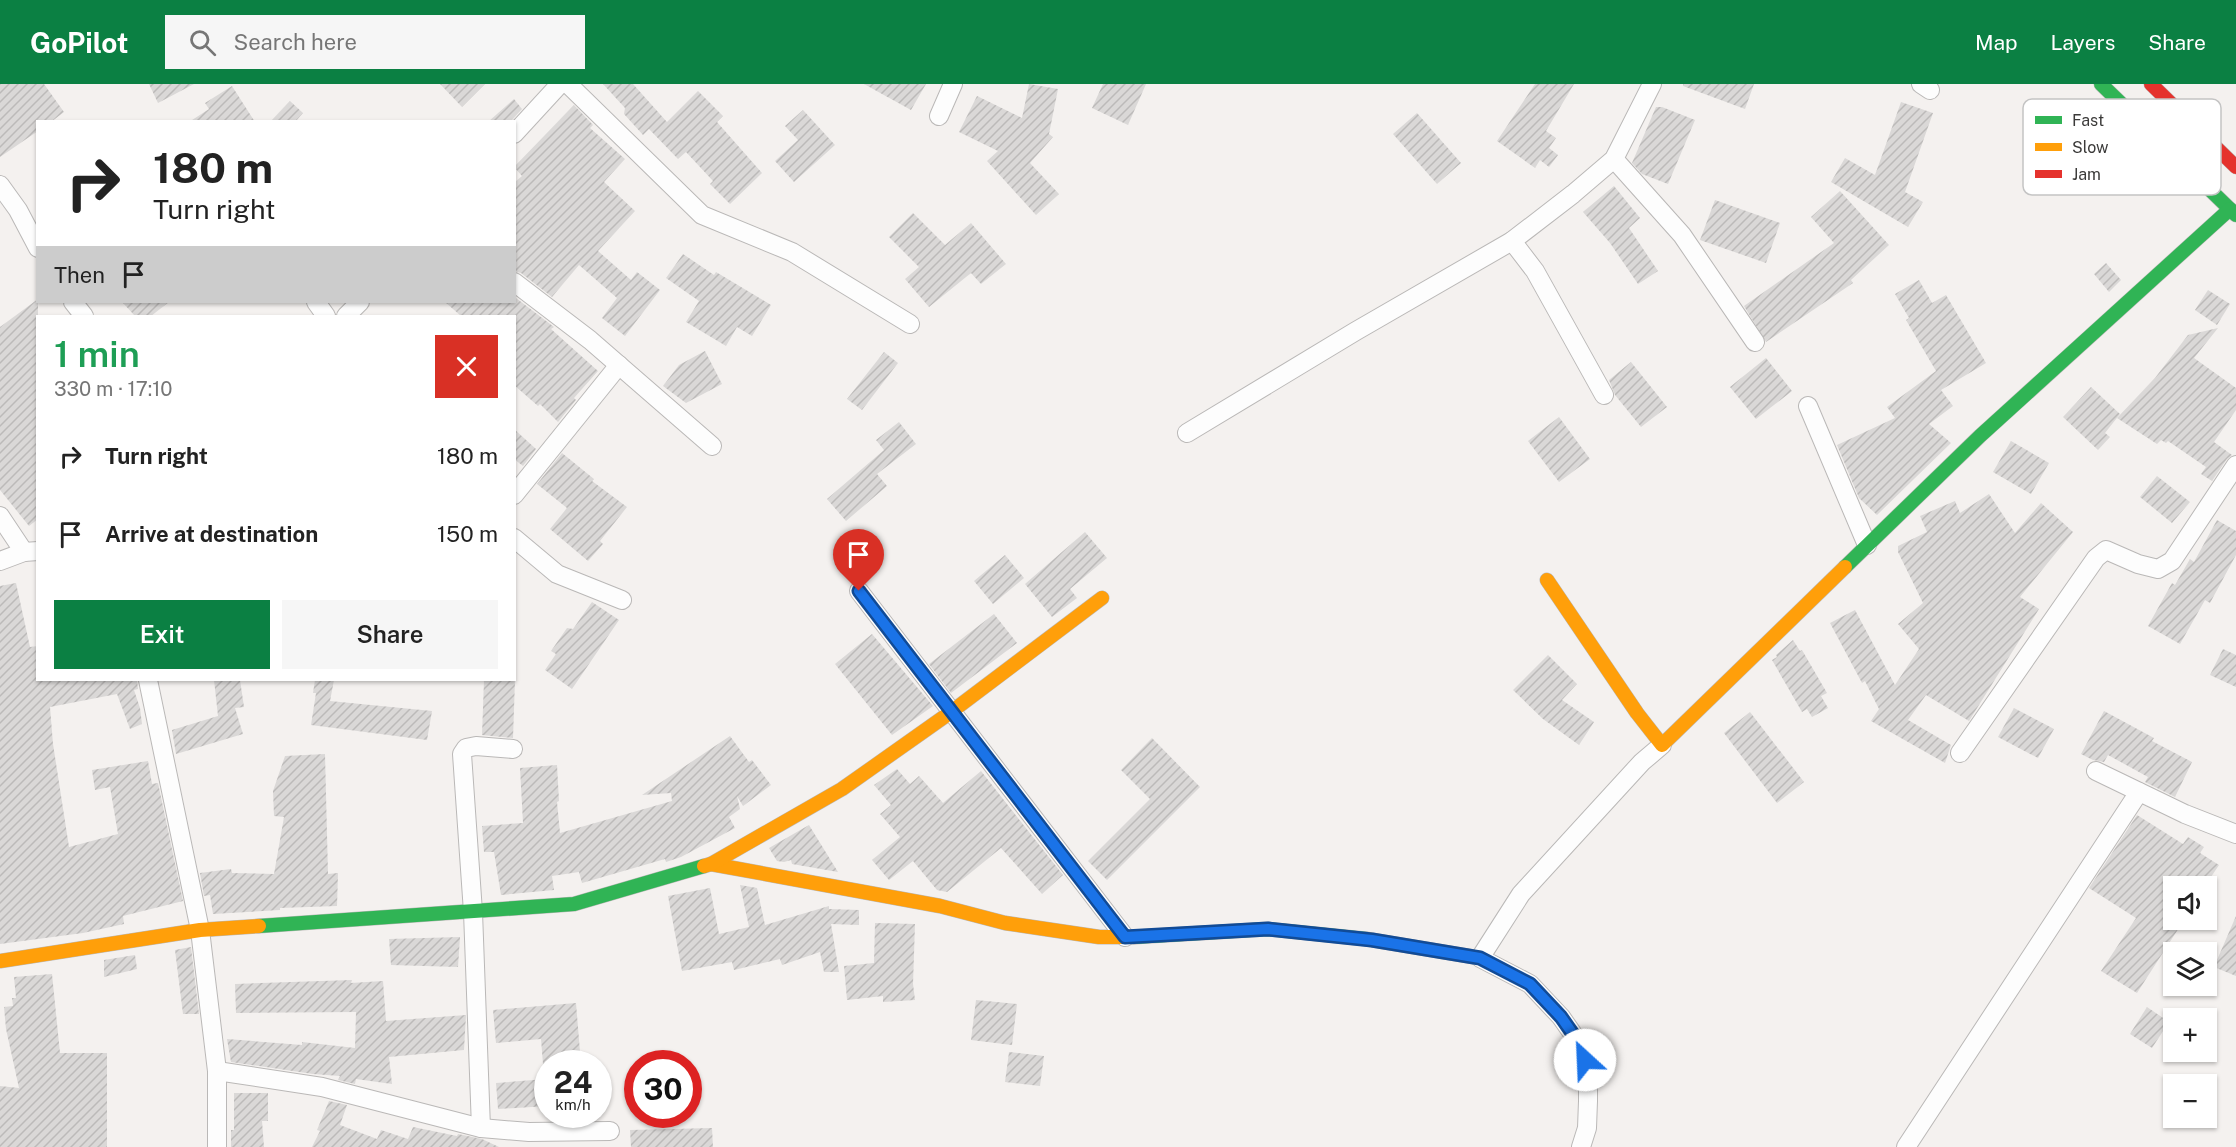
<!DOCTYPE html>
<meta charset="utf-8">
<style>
:root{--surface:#fff;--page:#f6f6f6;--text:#222;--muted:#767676;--accent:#0b8043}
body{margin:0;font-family:"Public Sans",sans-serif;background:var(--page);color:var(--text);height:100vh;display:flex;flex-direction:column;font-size:22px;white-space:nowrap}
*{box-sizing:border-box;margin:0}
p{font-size:20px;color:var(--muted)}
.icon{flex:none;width:33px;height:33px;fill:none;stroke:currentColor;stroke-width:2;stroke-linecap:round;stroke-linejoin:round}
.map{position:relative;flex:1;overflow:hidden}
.side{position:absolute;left:36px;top:231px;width:480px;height:366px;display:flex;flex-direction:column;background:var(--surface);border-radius:0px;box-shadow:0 2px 4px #0004}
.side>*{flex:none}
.banner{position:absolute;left:36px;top:36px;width:480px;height:183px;border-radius:0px;box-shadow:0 2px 4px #0004;background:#fff;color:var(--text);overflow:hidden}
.tools{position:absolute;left:2163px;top:792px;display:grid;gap:12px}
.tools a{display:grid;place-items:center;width:54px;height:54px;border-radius:0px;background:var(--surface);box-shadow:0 2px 4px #0004;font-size:30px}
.speed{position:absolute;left:534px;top:966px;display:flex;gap:12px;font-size:30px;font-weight:700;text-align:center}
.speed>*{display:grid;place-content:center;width:78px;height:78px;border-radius:50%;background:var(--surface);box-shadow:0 2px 4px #0004;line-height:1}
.speed small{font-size:15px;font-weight:400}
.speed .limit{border:9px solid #d22;background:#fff;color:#111}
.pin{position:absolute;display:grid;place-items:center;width:51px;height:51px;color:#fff;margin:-62px -26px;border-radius:50% 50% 50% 0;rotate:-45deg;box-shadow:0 0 6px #0007}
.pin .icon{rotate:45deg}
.me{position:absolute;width:66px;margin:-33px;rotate:335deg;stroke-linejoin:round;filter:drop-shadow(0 0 4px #0008)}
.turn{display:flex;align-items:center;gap:21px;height:126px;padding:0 18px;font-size:27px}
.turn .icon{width:78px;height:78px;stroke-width:2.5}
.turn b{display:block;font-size:42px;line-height:51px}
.then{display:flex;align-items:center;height:57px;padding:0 18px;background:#0003;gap:12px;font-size:22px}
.round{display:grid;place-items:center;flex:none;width:63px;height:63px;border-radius:0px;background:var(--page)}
.overview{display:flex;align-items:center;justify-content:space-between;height:102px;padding:0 18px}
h1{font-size:36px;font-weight:600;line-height:45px;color:#1e9e55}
.cta{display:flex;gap:12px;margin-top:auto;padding:12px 18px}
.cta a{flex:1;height:69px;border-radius:0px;background:var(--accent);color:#fff;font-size:24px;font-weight:600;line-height:69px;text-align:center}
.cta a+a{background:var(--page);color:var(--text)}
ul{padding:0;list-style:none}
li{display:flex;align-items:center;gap:18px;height:78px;padding:0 18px}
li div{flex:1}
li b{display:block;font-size:22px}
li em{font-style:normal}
header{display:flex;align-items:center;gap:36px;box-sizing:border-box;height:84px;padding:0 30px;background:var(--accent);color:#fff}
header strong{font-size:28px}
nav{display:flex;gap:33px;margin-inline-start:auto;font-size:21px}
.search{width:420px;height:54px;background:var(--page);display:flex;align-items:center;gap:15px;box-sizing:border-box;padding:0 21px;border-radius:0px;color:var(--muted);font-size:22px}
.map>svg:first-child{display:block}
.building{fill:url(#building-hatch)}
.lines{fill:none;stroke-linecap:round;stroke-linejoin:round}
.street-casing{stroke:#bab8b7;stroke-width:20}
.fast-casing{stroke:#bab8b7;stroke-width:15}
.slow-casing{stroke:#bab8b7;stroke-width:15}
.jam-casing{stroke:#bab8b7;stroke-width:15}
.street{stroke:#fdfdfd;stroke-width:18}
.fast{stroke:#30b455;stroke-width:14}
.slow{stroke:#ff9f0a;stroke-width:14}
.jam{stroke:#e5322d;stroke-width:14}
.route-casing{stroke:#114b97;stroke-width:15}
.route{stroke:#1a73e8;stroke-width:10}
.key{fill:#fff;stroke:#c4c4c4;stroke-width:1.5}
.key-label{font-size:16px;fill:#3b3a39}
</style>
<header>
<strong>GoPilot</strong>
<div class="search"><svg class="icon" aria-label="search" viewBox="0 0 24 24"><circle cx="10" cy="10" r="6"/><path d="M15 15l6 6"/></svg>Search here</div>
<nav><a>Map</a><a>Layers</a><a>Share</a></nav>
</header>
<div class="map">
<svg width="2236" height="1063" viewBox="0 0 2236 1063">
<defs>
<pattern id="building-hatch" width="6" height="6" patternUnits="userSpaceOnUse" patternTransform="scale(1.5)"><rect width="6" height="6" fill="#dad8d7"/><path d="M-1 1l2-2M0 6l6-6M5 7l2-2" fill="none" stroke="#bcbab9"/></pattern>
</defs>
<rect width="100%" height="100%" fill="#f4f1ef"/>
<g class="building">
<path d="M0,0H44L64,28L51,38H38V47L0,73Z"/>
<path d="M149,0H194L158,19Z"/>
<path d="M440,0H485L462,23Z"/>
<path d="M603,0H633L667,38L698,7L723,32L717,38L762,89L730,120L710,100L713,97L686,68L678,75L649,45L643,51L624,30L625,24Z"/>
<path d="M864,0H926L911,26Z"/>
<path d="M1029,0L1058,5L1049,50L1053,53L1030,79L1059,110L1036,131L987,77L998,67L959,48L977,12L1022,34Z"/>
<path d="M1103,0H1146L1128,41L1092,24Z"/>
<path d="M1535,0H1574L1546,47L1556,54L1549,64L1558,71L1549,83L1540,76L1535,84L1497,57Z"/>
<path d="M1683,0H1754L1745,25L1683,2Z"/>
<path d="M232,2L255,38H189L209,25L205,19Z"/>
<path d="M514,15L522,25L510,38H488Z"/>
<path d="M290,17L303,29L295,38H270Z"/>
<path d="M1901,18L1933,29L1905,108L1923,118L1908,143L1831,98L1845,74L1875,91Z"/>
<path d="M574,21L593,41L590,44L625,75L604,98L635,127L598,167L631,196L637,188L660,206L625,252L602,234L617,214L579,181L552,213L521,189L514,187V99L522,92L514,83Z"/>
<path d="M1656,23H1662L1695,36L1668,100L1642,90L1632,79Z"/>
<path d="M803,26L835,61L794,98L775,77L798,56L785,42Z"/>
<path d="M1417,29L1461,79L1437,100L1393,50Z"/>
<path d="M1614,102L1640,134L1629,144L1658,187L1638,200L1610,159L1583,128Z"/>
<path d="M1840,107L1889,161L1851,196L1853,199L1766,258L1744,222L1834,159L1811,133Z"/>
<path d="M1715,116L1780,139L1766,179L1700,156Z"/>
<path d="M913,129L945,161L971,139L1006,180L981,200L971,189L929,223L905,195L919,183L889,153Z"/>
<path d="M683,170L714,191L716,188L771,221L752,252L737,243L726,262L686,238L699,217L666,194Z"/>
<path d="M2106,179L2121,196L2109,208L2094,190Z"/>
<path d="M1919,196L1932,219L1946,211L1986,279L1941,306L1953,322L1929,340L1951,359L1877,431L1859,414L1837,361L1895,334L1887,323L1936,287L1906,236L1909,234L1895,210Z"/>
<path d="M2208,206L2230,220L2217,241L2195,226Z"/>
<path d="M516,214L554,243L551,245L598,287L574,314L576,316L558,338L540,320L538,322L514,301V232H461L445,218H514Z"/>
<path d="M38,215V435L29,442L0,406V243Z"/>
<path d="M122,218H169L151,232H135Z"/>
<path d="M2218,244L2194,274L2236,304V326L2214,358L2232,371L2227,375L2212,397L2201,390L2206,383L2168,357L2166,359L2161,356L2157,360L2117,334L2155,294L2188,251Z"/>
<path d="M705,267L722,300L686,319L663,302L679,281Z"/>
<path d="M884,268L898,279L862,326L847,315Z"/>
<path d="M1766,274L1792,307L1756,335L1730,303Z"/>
<path d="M1631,278L1667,323L1641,343L1615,311L1609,296Z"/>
<path d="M2091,303L2120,330L2105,349L2110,353L2098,366L2063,333Z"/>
<path d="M1559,333L1590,375L1559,398L1528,357Z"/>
<path d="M899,338L916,360L877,390L887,402L846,437L827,415L884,366L876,356Z"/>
<path d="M514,345L536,365L523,382L514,375Z"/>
<path d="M2011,357L2049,379L2031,410L1993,388Z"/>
<path d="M562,369L594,395L592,397L627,423L600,457L603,460L588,477L550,445L567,424L537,400Z"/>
<path d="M2157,392L2190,418L2172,439L2140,413Z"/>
<path d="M1989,410L2015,449L2041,419L2073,448L2020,513L2039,525L1969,637L1926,611L1908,636L1951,661L1945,679L1871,637L1879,625L1865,597L1862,599L1830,539L1855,526L1895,601L1919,565L1898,540L1923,519L1898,468V462L1927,448L1920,432L1955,417L1960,429Z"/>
<path d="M2217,436L2236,447V471L2210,519L2205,516L2180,560L2148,542L2172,499L2175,501L2190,475L2194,478Z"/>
<path d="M1085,448L1107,474L1070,505L1077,514L1052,533L1025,500Z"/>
<path d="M1005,471L1024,494L993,520L974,497Z"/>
<path d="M16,499L30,563L38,562V596H137L138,605L134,606L140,624L142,640L130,645L117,610L50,623L53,660L69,763L118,750L110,703L95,706L92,686L148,677L152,700L158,699L183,817L123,832L124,840L83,849L0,860V502Z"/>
<path d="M592,518L619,536L572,605L545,586L556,570L551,567L567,544L573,545Z"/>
<path d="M994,530L1017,559L951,609L929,580Z"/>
<path d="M872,550L933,622L892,651L835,580Z"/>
<path d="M1793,556L1800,567L1802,566L1827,609L1821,612L1828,624L1812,633L1807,625L1802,628L1772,576L1777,573L1776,571Z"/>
<path d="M2223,565L2236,571V603L2210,591Z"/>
<path d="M1548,571L1577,600L1562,616L1594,638L1579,661L1543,635L1513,606Z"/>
<path d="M214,596H240L244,623L235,624L243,650L176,670L172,646L218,632Z"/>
<path d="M315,596H334L330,617L432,627L427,656L311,641L316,609H313Z"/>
<path d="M484,596H515L513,654L482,651Z"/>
<path d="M2014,624L2054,645L2038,674L1998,653Z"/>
<path d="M2104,627L2154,654L2152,657L2192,678L2175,713L2145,698L2148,693L2108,671L2104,678L2093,676L2081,670Z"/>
<path d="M1750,628L1804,698L1777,719L1724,649Z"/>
<path d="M730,652L749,678L752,676L771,701L743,722L737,712L740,725L729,733L735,744L681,773L666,778L665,775L582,799L579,788L552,792L554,806L501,811L494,768H484L482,742L523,739L520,684L557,681L559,717L557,718L560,749L672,717L671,709L642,711Z"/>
<path d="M1152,654L1200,703L1107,796L1088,777L1150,715L1121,686Z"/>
<path d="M325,670L328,790L338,789L337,822L280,824V826L213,830L210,811L204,812L200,789L231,785L232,789L274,790L284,733L274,732L273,707L285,672Z"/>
<path d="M897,685L910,700L919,692L943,719L981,687L1063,791L1042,810L1001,764L947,808L937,806L913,777L889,796L872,776L900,753L880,730L891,721L874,701Z"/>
<path d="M2137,731L2183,760L2188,753L2204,763L2200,769L2219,781L2205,802H2174V836H2184L2137,909L2101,887L2136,834L2089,804Z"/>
<path d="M809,741L838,788L792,780L791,776L784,778L777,777L769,764Z"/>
<path d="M740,801L757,804L765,841L829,822V825L859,826V841L831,840L839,888H824L820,868L782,881L780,875L734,886L732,878L682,887L668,812L710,804L719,850L749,843Z"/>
<path d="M2236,832V892L2214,883Z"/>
<path d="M875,839L915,840L913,900L915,916L883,918V912L847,916L844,882L874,879Z"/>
<path d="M460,853L458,883L391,881L389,855Z"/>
<path d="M191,863L199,930H183L175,866Z"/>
<path d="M135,871L137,885L104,893V876Z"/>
<path d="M52,890L60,969H107V1063H0V1002L19,1004L6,945L4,923L13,922L12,914H16L14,893Z"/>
<path d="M352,896L351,899L383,897L386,937L466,931L464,966L389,973L392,1000L356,995L355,1000L338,996L340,992L313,990L231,978L227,955L302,961V958L355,964L356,928L236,929L235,900Z"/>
<path d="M976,916L1017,920L1012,961L971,956Z"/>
<path d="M576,919L581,980H543L541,955L496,959L493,926Z"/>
<path d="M2147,923L2169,938L2152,964L2130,950Z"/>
<path d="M1009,968L1044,972L1040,1002L1005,998Z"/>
<path d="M546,995L548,1022L498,1025L496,999Z"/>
<path d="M234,1009H268V1037H262L264,1063H231V1046H234Z"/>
<path d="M329,1017L347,1021L340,1041L377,1055L381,1046L408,1055L413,1043L457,1052L458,1050L482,1055L499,1063H312L320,1047L317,1046Z"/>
<path d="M712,1044L713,1063H631L630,1046Z"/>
</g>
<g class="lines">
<g class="street-casing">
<g id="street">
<path d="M568,0L702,131L792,168L910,240"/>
<path d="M1921,0L1930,6"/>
<path d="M939,32L953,0"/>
<path d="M514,50L560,0"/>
<path d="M1614,75L1682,151L1755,258"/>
<path d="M0,101L18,126L38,164"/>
<path d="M1512,157L1535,187L1604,311"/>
<path d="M514,198L590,256L712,362"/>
<path d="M73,218L84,232"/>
<path d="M316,218L326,232"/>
<path d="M346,232L360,218"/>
<path d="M1808,322L1867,461"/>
<path d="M1187,349L1356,247L1512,157L1573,110L1614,75L1652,0"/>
<path d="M514,411L619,281"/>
<path d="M0,432L24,468"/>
<path d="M514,454L557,490L622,516"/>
<path d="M0,477L24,468L38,467"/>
<path d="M859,507L1125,853"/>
<path d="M148,596L200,846L217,987V1063"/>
<path d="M1960,669L2096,474L2106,466L2138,480L2158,485L2172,477L2236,381"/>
<path d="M2096,687L2185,730L2236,750"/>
<path d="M217,987L322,1003L481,1044L529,1048L610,1047"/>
<path d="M481,1044L473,828L462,670L466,664L476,662L513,665"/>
<path d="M1581,1063L1587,1044L1588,1017V989L1582,963L1561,933L1530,900L1480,874L1521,810L1642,678L1662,661"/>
<path d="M1906,1063L2139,708"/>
</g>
</g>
<g class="fast-casing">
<g id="fast">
<path d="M2101,0L2236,131"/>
<path d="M1845,483L1980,352L2230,125"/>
<path d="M259,842L574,820L704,782"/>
<path d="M1134,853L1268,845L1366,855"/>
</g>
</g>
<g class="slow-casing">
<g id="slow">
<path d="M1547,496L1637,629L1662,661L1845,483"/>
<path d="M711,780L940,822L1005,839L1099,853H1134"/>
<path d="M704,782L711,780L842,705L951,628L1102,514"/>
<path d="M1366,855L1480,874"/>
<path d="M0,877L200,846L259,842"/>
</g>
</g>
<g class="jam-casing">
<path id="jam" d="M2151,0L2236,83"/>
</g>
<use href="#street" class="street"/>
<use href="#fast" class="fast"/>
<use href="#slow" class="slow"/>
<use href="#jam" class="jam"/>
</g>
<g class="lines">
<g class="route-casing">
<path id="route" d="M859,507L1125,853L1268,845L1372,856L1480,874L1530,900L1561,933L1582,963L1585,976"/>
</g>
<use href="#route" class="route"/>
</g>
<rect x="2023" y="15" width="198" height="96" rx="9" class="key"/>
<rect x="2035" y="32" width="27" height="8" fill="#30b455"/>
<rect x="2035" y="59" width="27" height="8" fill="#ff9f0a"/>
<rect x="2035" y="86" width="27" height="8" fill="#e5322d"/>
<g class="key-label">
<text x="2072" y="42">Fast</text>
<text x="2072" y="69">Slow</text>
<text x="2072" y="96">Jam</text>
</g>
</svg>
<div class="tools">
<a><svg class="icon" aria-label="sound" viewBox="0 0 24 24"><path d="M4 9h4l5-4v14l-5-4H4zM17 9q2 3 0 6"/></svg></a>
<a><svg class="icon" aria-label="layers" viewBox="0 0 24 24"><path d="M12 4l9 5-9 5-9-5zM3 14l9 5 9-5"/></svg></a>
<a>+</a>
<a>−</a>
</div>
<div class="speed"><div>24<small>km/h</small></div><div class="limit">30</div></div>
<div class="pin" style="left:859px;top:507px;background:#d93025"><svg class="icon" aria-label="arrive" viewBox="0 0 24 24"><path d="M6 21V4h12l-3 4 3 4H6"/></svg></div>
<svg class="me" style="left:1585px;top:976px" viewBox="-20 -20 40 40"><circle r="19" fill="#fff"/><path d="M0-13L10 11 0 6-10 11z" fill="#1a73e8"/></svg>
<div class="banner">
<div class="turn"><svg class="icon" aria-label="right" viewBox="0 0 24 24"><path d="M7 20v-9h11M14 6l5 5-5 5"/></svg><div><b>180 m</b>Turn right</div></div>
<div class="then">Then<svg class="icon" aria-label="arrive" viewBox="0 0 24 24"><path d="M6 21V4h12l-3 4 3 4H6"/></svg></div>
</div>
<section class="side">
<div class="overview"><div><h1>1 min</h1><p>330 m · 17:10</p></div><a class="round" style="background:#d93025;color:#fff"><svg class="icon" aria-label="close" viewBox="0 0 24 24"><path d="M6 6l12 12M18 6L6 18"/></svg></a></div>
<ul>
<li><svg class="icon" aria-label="right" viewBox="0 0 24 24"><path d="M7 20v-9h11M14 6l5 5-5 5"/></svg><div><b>Turn right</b></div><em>180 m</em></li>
<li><svg class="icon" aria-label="arrive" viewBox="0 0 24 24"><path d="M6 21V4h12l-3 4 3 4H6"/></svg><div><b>Arrive at destination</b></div><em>150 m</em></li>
</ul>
<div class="cta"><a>Exit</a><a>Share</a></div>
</section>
</div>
